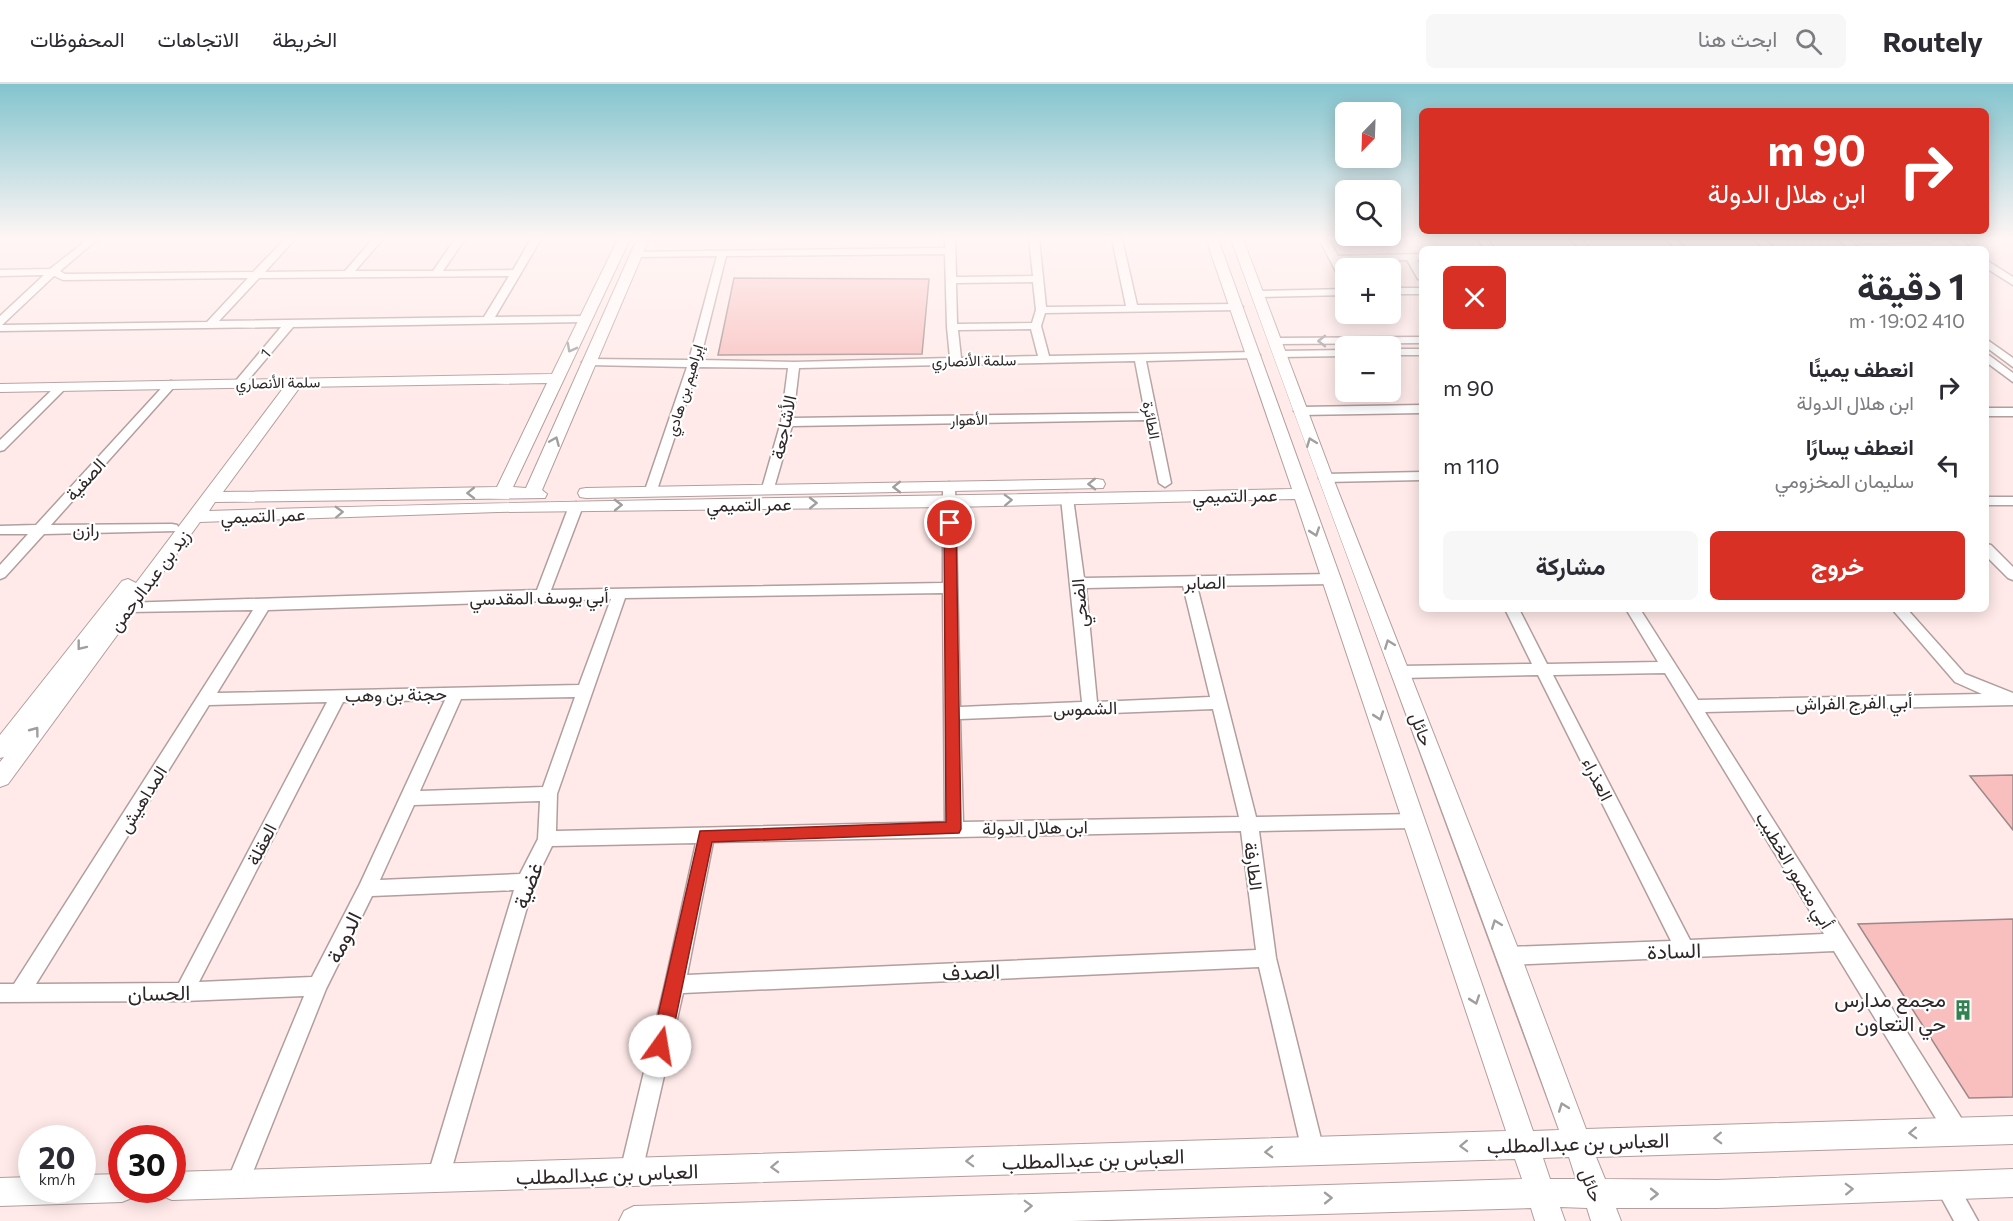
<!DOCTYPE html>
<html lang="ar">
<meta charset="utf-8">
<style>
:root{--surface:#fff;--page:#f7f7f7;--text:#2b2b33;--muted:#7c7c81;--line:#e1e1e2;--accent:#d93025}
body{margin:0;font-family:Commissioner,Vazirmatn,sans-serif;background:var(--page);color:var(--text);direction:rtl;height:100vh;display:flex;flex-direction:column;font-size:22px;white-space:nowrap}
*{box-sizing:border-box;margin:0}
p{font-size:20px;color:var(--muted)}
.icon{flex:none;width:33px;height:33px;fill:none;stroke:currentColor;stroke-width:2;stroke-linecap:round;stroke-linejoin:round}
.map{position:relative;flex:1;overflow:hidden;direction:ltr}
.drawer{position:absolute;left:1419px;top:162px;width:570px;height:366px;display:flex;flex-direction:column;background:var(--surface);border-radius:9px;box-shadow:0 3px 15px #0003;direction:rtl}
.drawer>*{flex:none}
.top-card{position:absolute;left:1419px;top:24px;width:570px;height:126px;border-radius:9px;box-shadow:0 3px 15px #0003;direction:rtl;background:#d93025;color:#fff;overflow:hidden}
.needle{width:39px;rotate:203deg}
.tools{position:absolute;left:1335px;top:18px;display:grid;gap:12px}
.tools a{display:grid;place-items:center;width:66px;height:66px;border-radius:9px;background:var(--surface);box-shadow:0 3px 15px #0003;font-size:30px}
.speed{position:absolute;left:18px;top:1041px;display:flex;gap:12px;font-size:30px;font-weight:700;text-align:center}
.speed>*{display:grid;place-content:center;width:78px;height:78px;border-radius:50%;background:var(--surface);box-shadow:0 3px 15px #0003;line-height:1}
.speed small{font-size:15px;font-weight:400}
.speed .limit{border:9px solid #d22;background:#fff;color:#111}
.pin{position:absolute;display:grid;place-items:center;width:51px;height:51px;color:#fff;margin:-26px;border:3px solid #fff;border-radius:50%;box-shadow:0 2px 6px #0007}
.me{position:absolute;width:66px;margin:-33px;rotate:13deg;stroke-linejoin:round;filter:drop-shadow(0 0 4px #0008)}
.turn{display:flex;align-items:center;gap:21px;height:126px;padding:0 24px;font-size:27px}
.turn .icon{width:78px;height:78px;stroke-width:2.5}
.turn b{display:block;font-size:42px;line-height:51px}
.round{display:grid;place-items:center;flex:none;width:63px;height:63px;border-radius:9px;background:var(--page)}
.head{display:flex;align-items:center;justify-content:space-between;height:102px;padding:0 24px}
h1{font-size:36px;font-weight:700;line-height:45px}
.primary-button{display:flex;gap:12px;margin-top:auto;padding:12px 24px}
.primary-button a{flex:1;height:69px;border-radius:9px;background:var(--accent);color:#fff;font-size:24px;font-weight:700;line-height:69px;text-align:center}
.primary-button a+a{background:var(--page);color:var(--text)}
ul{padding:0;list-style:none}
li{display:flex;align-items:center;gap:18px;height:78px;padding:0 24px}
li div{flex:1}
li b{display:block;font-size:22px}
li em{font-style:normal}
header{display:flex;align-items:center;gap:36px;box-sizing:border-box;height:84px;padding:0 30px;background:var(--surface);border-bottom:2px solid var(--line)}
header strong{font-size:28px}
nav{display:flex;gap:33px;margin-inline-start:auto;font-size:21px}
.search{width:420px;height:54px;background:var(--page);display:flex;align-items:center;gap:15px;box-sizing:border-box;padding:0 21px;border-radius:9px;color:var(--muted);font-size:22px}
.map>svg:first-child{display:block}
.building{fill:#f8bfbe;stroke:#9c8989;stroke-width:1.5}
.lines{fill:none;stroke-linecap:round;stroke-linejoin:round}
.minor-casing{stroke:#b29e9e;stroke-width:3}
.tertiary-casing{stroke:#b29e9e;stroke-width:2}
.minor{fill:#fff;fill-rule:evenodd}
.tertiary{fill:#fff;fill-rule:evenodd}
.oneway{stroke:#a19e9e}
.route{fill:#d93025;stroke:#8d1f18;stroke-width:1.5}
.labels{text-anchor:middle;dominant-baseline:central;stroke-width:4.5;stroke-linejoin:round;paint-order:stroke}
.far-street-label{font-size:15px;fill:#2f2727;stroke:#fff}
.street-label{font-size:18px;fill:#2f2727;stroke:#fff}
.near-street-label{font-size:21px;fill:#2f2727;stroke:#fff}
.near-poi-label{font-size:21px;fill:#2f2727;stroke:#fff;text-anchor:end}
</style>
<header>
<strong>Routely</strong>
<div class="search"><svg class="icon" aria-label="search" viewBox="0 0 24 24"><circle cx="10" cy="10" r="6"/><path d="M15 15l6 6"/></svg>ابحث هنا</div>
<nav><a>الخريطة</a><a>الاتجاهات</a><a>المحفوظات</a></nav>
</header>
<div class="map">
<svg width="2013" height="1137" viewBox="0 0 2013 1137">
<rect width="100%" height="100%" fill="#ffeae9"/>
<g class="building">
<path d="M734,194L929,195L922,270L718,271Z"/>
<path d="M2013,691V746L1970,692Z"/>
<path d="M2013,835V1013L1969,1014L1858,840Z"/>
</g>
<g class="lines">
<g class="minor-casing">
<g id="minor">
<path d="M88,155H98L60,187L65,190L253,188L285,155H295L265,188L345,187L373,155H383L355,187H433L455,155H465L443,187L513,186L531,155H541L495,233L586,232L591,235L586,238L293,243L244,301L240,302L234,299L281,243L0,247V232L44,191L0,192V186L50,185ZM54,192L63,196L248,194L207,238L2,241ZM509,192L484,233L219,237L259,194Z"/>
<path d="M945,155H955L956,193L1033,192L1029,155H1039L1046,223L1126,222L1112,155H1122L1137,221L1238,220L1243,223L1238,226L1045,229L1041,242L1049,272L1254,268L1260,271L1254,274L1146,277L1171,399L1165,403L1159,399L1146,336L792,342L774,404L768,408L763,407L762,404L781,338L788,284L698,283L656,409H646L645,406L687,283L588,281L582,278L588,275L689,276L717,172L637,173L632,170L634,168L945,164ZM945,170L947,243L950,274L794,278L700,276L726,172ZM1033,198L1036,226L1032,239L957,240L956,199ZM1031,245L1038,272L961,274L958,246ZM1135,277L1145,329L793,334L799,284Z"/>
<path d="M1319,155H1329L1338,172L1422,170V176H1417L1422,185V196L1418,195L1407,176L1341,178L1346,187V200L1342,199Z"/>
<path d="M1477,155H1487L1495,165H1485Z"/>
<path d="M1571,155H1581L1590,165H1580Z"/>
<path d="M1666,155H1676L1686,165H1676Z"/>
<path d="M1754,155H1764L1775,165H1764Z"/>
<path d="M1838,155H1848L1860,165H1849Z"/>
<path d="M1858,155H1937L1932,158L1862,159L1859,158Z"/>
<path d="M1948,155H1959L1972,165H1961Z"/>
<path d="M1986,176L2013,193V201L1986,184Z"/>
<rect x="1390" y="204" width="32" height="6"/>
<path d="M1346,205V211L1258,213L1253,210L1258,207Z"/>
<path d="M1422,253V259L1276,260L1271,257L1276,254Z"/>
<path d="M1986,255L2013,274V283L1986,263Z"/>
<rect x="1390" y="265" width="32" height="6"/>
<path d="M1346,266V272L1281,273L1275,270L1281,267Z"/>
<path d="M1986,269L2013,289V298L1986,278Z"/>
<path d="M171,297L175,298V302L51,441L172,440L177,441L179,444L177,447L44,450L5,493L0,495V481L28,450H0V442L36,441L167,298Z"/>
<path d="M61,300L65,301V305L4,366L0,367V356L57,301Z"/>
<path d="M1422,321V329L1300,331L1294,327L1300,323Z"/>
<rect x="1986" y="324" width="27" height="8"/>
<path d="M1422,388V396L1325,398L1319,394L1325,390Z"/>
<path d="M949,398L955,402L960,623L1082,618L1061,414L1062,411L1067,410L1073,414L1084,494L1332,490L1339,495L1332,500L1197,502L1256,733L1415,730L1421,732L1424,737L1421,742L1415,744L1259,747L1276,874L1324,1067L1321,1075L1313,1078L1305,1075L1302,1067L1259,883L683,909L642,1088L639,1096L631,1099L623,1096L620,1088L665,900L696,759L552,762L534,799L449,1094L446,1102L438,1105L430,1102L427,1094L514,806L372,812L326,905L245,1108L237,1111L229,1108L226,1100L304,912L184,917L0,918V900H14L253,526L128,528L123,527L121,523L123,519L537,506L569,422L576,418L583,422L551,506L943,499V402ZM1183,502L1210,613L1097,618L1086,504ZM943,509L945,738L556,747L557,710L625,514ZM611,515L579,601L217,609L268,526ZM575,613L543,703L420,707L461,615ZM445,616L360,800L312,893L199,898L343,618ZM327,618L179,899L36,900L209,621ZM1213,625L1239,733L963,738L960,635ZM540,717L538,755L520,790L380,796L414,721ZM1241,747L1256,866L687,891L713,758Z"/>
<rect x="1986" y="413" width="27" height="8"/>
<path d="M1986,460L1991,461L2013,483V496L2008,494L1986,472Z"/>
<path d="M1505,525H1519L1547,580L1658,578L1626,525H1640L1698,616L1982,610L1955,598L1892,525H1907L1965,590L2013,609V621L1705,628L1965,1040L1968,1048L1965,1056L1957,1059L1949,1056L1834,867L1509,881L1502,878L1500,872L1502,866L1509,863L1671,857L1538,591L1401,594L1396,592L1393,588L1396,584L1401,582L1532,580ZM1665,589L1824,850L1690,856L1553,591Z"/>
<path d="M1946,1091L1954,1094L1978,1137H1954L1935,1102L1938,1094Z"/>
</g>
</g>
<g class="tertiary-casing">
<g id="tertiary">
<path d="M618,155H630L513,403L526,404L637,155H649L542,406L547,410L545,414L215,418L209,427C570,415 931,413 1292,405L1206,155H1218L1341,495L1533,1047L1559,1046C1452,748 1338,453 1231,155H1243L1333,394L1521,872L1586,1045L2013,1032V1060L1596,1073L1605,1095L1717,1096L2013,1085V1113L1717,1124H1616L1621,1137H1591L1587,1124L1560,1123L1565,1137H1535L1531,1124L1072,1137H619L624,1127L634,1122L1522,1095L1515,1075L172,1116L162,1112L159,1106H172V1088L1506,1047L1295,415L950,423L498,428L200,438L8,700L0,703V678L4,673L0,674V651L122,497L128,495L136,499L284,303L0,308V300L552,290ZM547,299L497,403L223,408L300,303ZM1569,1073L1576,1095H1550L1543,1074Z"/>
<path d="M1097,395L1103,396L1105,400L1103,404L586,414L580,413L578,409L580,405L586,404Z"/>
<path d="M122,1090V1106H136L132,1114L122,1118L0,1122V1094L32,1093V1106H82V1091Z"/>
</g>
</g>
<use href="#minor" class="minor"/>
<use href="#tertiary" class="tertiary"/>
</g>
<defs><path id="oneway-chevron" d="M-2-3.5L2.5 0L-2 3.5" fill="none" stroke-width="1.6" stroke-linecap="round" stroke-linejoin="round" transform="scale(1.5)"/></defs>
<g class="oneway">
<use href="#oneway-chevron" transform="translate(1322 257) rotate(180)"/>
<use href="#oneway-chevron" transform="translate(571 264) rotate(118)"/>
<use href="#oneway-chevron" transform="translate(555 357) rotate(-67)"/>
<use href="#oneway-chevron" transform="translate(1311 358) rotate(-111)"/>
<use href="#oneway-chevron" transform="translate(1092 400) rotate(179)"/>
<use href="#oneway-chevron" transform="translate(897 403) rotate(179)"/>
<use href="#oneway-chevron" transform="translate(471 409) rotate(179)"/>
<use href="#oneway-chevron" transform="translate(1008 416) rotate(-2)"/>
<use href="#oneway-chevron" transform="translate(813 419) rotate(-1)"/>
<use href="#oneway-chevron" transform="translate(618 421) rotate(-1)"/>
<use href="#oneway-chevron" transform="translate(339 428) rotate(-2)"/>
<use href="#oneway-chevron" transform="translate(1315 448) rotate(71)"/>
<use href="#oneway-chevron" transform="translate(1389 560) rotate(-111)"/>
<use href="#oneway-chevron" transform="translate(81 562) rotate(128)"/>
<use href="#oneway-chevron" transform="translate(1379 632) rotate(71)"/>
<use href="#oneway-chevron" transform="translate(35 647) rotate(-53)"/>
<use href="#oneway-chevron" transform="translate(1496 840) rotate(-111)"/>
<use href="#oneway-chevron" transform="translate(1475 916) rotate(71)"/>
<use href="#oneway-chevron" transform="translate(1563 1023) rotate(-110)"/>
<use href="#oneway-chevron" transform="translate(1913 1049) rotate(178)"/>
<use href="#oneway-chevron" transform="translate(1718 1054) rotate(178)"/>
<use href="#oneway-chevron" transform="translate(1464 1062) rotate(178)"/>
<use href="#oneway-chevron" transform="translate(1269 1068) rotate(178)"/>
<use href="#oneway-chevron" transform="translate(970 1077) rotate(178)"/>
<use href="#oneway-chevron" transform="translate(775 1083) rotate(178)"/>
<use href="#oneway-chevron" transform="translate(1849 1105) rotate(-2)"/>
<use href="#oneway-chevron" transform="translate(1654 1110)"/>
<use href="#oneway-chevron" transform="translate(1328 1114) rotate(-1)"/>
<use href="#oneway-chevron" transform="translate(1028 1122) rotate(-2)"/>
</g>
<linearGradient id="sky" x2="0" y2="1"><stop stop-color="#83c4ce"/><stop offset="0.49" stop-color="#fff6f5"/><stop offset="1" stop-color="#fff6f5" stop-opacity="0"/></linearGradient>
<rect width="2013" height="314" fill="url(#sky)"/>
<path class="route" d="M950,435L956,439L961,745L959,749L712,758L670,962L667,969L660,971L654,969L651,962L700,747L946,738L944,439Z"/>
<defs>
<g id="building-bare" transform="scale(1.62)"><path d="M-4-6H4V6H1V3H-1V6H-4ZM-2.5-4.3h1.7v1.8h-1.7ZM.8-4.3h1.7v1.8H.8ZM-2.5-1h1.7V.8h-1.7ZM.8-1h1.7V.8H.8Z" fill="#318151" stroke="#fff" stroke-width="2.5" paint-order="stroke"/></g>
</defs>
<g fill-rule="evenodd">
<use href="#building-bare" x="1963" y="926"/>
</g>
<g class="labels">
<g class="far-street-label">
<text transform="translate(265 269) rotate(-50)">1</text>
<text transform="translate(974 276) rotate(-1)">سلمة الأنصاري</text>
<text transform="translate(278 298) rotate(-1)">سلمة الأنصاري</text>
<text transform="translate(684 306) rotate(-73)">إبراهيم بن هادي</text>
<text transform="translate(969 335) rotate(-1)">الأهوار</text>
<text transform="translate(1152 336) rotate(79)">الطائرة</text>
</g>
<g class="street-label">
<text transform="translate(783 343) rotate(-78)">الأشاجعة</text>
<text transform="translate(85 395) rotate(-48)">الصفية</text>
<text transform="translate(1235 411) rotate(-1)">عمر التميمي</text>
<text transform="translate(749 420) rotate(-1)">عمر التميمي</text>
<text transform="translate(263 431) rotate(-2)">عمر التميمي</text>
<text x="86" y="445">رازن</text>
<text transform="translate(149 496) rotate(-53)">زيد بن عبدالرحمن</text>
<text transform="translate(1205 498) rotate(-1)">الصابر</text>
<text transform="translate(539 513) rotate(-1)">أبي يوسف المقدسي</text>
<text transform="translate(1079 519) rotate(-95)">الضحي</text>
<text transform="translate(396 610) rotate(-1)">حجنة بن وهب</text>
<text transform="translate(1854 618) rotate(-1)">أبي الفرج الفراش</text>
<text transform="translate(1085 624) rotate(-2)">الشموس</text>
<text transform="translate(1422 645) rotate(69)">حائل</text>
<text transform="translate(1598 695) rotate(63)">العذراء</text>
<text transform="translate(142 715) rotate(-58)">المداهيش</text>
<text transform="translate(1035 743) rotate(-1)">ابن هلال الدولة</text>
<text transform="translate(261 760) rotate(-63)">العقلة</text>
<text transform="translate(1254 782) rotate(83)">الطارفة</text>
<text transform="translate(1795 786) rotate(59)">أبي منصور الخطيب</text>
<text transform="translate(1592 1101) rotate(69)">حائل</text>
</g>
<g class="near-street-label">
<text transform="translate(527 801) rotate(-69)">غضية</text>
<text transform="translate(343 853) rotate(-64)">الدومة</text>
<text transform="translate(1674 866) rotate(-2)">السادة</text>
<text transform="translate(971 887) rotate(-2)">الصدف</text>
<text transform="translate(159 908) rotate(-1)">الحسان</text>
<text transform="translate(1578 1058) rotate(-2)">العباس بن عبدالمطلب</text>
<text transform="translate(1093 1074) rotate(-2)">العباس بن عبدالمطلب</text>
<text transform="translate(607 1089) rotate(-2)">العباس بن عبدالمطلب</text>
</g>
<g class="near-poi-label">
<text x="1946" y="914">مجمع مدارس<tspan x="1946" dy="24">حي التعاون</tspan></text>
</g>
</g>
</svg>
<div class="tools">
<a><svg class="needle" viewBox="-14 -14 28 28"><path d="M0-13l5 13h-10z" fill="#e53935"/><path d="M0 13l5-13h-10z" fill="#7c7c81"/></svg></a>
<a><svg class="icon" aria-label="search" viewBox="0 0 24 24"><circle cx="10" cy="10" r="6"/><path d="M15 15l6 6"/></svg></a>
<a>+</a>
<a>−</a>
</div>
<div class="speed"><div>20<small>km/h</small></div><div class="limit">30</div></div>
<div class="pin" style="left:950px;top:439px;background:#d93025"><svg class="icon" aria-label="arrive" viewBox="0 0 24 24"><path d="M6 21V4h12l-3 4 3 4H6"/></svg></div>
<svg class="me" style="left:660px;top:962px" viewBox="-20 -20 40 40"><circle r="19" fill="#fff"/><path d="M0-13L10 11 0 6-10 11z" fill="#d93025"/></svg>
<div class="top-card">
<div class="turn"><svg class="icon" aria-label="right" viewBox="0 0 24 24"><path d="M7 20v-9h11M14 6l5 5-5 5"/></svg><div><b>90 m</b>ابن هلال الدولة</div></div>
</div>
<section class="drawer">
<div class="head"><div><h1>1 دقيقة</h1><p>410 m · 19:02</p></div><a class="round" style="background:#d93025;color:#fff"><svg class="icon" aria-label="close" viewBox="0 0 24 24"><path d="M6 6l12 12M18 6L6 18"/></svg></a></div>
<ul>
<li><svg class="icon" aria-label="right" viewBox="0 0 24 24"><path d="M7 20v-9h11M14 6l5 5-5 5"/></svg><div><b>انعطف يمينًا</b><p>ابن هلال الدولة</p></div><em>90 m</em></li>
<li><svg class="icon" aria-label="left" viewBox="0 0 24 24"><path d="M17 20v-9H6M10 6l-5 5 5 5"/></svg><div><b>انعطف يسارًا</b><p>سليمان المخزومي</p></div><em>110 m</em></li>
</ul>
<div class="primary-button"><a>خروج</a><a>مشاركة</a></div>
</section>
</div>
